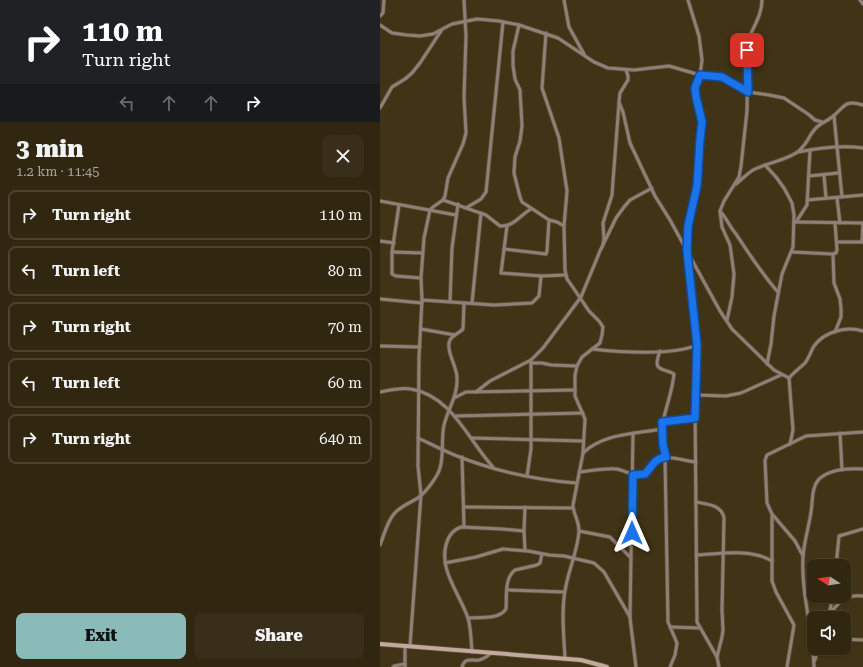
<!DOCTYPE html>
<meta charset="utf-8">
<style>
:root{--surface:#312610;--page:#392e19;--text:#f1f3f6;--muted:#a8a59f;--line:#4c4330;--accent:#8bbbb9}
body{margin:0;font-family:"Roboto Serif",serif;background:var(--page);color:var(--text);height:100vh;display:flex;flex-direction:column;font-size:15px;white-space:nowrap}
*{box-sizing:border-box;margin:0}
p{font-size:13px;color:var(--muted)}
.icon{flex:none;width:22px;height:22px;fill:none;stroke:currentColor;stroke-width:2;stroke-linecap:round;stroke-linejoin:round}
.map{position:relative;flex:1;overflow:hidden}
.details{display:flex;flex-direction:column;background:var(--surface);width:380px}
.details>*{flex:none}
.hud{background:#202124;color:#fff;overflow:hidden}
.needle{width:26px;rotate:282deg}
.controls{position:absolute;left:427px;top:559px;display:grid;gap:8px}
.controls a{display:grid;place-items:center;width:44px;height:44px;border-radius:8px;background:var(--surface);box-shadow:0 1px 3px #0004,0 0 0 1px var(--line);font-size:20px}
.pin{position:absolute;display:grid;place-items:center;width:34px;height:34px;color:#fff;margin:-17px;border-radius:8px;box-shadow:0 2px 6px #0006}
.me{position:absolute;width:44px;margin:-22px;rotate:0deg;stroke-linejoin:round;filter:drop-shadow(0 0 3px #0008)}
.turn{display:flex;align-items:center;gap:14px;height:84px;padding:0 16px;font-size:18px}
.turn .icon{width:52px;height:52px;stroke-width:2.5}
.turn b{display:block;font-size:28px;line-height:34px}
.lanes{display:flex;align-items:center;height:38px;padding:0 16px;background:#0003;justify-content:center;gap:20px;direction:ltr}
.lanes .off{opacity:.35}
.round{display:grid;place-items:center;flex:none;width:42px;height:42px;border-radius:8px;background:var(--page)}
.head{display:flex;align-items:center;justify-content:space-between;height:68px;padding:0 16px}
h1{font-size:24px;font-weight:800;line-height:30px}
.primary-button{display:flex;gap:8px;margin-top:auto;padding:8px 16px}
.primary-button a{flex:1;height:46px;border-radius:8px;background:var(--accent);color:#111;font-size:16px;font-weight:800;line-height:46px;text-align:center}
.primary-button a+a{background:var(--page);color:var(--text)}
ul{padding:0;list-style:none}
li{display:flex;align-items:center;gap:12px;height:50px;margin:0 8px 6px;padding:0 8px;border:2px solid var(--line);border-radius:8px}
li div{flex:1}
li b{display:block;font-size:15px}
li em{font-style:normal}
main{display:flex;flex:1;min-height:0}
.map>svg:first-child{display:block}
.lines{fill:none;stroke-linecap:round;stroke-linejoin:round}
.street-casing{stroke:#5f5135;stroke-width:4.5}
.secondary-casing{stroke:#5f5135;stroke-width:5.5}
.street{stroke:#8f7f78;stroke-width:3}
.secondary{stroke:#c2a99d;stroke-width:4}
.route-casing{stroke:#114b97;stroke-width:10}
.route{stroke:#1a73e8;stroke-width:7}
</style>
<main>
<section class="details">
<div class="hud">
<div class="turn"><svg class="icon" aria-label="right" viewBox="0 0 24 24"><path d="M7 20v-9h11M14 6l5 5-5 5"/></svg><div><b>110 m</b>Turn right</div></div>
<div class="lanes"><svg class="icon off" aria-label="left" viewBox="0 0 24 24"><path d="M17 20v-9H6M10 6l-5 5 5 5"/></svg><svg class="icon off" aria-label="ahead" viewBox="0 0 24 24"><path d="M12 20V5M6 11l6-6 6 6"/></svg><svg class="icon off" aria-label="ahead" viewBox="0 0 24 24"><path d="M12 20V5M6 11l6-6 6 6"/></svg><svg class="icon" aria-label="right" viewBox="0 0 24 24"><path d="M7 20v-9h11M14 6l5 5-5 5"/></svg></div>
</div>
<div class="head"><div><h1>3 min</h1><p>1.2 km · 11:45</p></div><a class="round"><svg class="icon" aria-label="close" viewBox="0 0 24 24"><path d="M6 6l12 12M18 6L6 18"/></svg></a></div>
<ul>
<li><svg class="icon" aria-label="right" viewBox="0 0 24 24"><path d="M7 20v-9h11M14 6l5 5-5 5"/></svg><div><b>Turn right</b></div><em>110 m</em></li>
<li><svg class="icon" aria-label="left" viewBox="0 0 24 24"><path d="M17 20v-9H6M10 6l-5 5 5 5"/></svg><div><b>Turn left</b></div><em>80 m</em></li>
<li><svg class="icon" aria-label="right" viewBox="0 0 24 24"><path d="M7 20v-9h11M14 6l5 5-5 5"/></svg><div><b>Turn right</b></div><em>70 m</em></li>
<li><svg class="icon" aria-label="left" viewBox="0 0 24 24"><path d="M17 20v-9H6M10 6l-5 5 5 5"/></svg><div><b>Turn left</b></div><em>60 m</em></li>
<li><svg class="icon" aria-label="right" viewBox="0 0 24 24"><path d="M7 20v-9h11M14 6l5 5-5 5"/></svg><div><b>Turn right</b></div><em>640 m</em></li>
</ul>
<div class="primary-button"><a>Exit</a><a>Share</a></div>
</section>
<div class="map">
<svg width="483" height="667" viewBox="0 0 483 667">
<rect width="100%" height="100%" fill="#413315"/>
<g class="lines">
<g class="street-casing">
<g id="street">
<path d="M184,0L189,27L204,54"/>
<path d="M308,0L319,36L322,60L320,75L315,88L316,97L322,122L320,139L317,186L308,226L307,251L317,345L315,403L317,622L337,657L339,667"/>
<path d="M480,0L483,4"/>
<path d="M0,16L3,13L4,0"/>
<path d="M0,25L12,33L27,35L40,36L53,34L72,24L97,19L119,21L139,25L178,38L214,62L228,68L254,70L289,66L320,75L337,76L368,92L389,95L404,98L428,114L435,120L442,122"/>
<path d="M139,25L133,51V65L135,79L140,90L142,126L140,141L135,157L134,173L140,197L142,202L169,220L177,222L184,226"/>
<path d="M166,33L162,88L179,138L187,191L184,226L185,270L187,279L192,286L209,311L219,321L223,327L222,335L220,343L202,357L197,366L195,375V396L205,419L203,453L193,505C193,514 199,520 199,531C198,550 188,571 185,591C181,613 184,637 185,659"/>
<path d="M246,70L248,76V80L240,93L239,102L243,112L250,143L275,196L290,220L340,311L352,329L394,370L409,378"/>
<path d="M0,108L12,87L25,79L32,73L40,63L61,31"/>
<path d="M454,116L462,197"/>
<path d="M418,152C439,148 462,145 483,148"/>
<path d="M385,165L396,177L404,188L412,203L414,215L413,247L402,274L394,316L391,344L387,364"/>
<path d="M444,175L446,198"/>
<path d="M429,176L458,173"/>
<path d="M356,184C362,179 367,174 373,170C387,163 403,161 416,153C426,147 428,137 435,129C440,123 446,122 452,117C465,107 464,99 483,105"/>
<path d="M457,198L460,223"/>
<path d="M63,200L106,215L120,226C134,227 140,215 151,209"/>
<path d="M427,200L483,195"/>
<path d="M0,201L76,215"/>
<path d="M19,205L12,252V274L16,276L41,278"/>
<path d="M86,208L101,199L106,192L123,22"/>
<path d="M340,211C347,219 350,227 356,234C369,254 382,274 398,292"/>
<path d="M416,222L427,205L430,150"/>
<path d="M416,222L483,223"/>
<path d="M127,226L121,273L161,276L186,275"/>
<path d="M0,241L14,243"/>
<path d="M457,242H483"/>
<path d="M482,242L483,223"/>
<path d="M223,244L224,239L223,223L232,195L233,181L239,103"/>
<path d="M124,249L166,254L167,251L169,220"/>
<path d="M12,252L43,253"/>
<path d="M412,252L453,254"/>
<path d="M0,299L42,303"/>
<path d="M42,300L114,305L152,303L159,296L161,276"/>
<path d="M70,302L72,248L78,204"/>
<path d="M92,303L101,213"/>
<path d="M347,320L352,297L354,274L350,245L342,227L340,211L344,201L359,177L361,166L367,111L368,41C373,27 382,15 382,0"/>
<path d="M41,329L75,335"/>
<path d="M455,332L461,317V308L460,299L454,283L453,254L456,253L457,250L455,223"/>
<path d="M0,346L40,347"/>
<path d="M212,349C238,352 293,356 317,345"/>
<path d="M280,351C272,373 282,367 294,374C291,405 275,423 285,457L288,622L297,643L295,655L290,667"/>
<path d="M151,363H162L171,365L197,366"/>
<path d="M0,392C10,390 21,387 31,389C72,396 88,440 113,467"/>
<path d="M96,392L110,381L151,360L163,348L201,297L220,251L236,218L244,207L250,200L272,188"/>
<path d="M316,395L346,396L361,393L401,375"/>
<path d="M74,398L86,392L195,390"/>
<path d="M75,416L203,413"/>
<path d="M282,422L315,418"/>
<path d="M253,433L250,618L256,667"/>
<path d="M460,433L462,470"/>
<path d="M38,438C51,444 64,451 77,456C115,471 156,480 196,483"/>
<path d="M91,438L203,441"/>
<path d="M410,444L413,430L409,378C414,372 420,368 425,363C429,358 431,351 434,346C445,331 467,326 483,331"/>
<path d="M203,453C224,433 255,434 282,429"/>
<path d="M82,457L84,527"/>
<path d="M199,472C211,471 224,468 236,469C245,470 253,477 263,475C268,474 271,465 274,461C281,453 305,461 316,462"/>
<path d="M147,476L151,449V360"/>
<path d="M316,502C327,504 342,505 344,518L342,610L343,630L342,637L337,657"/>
<path d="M84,507L193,508"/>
<path d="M145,507L144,531L145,551"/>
<path d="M392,515V581L396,592L414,625L407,667"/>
<path d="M199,531L230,537L250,557"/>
<path d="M0,545C4,535 7,522 14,514C20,506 31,503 39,497C46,492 58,476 60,468C64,455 61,439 64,425C68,409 78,395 77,378C77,366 67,354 69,343C70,335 79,334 83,329L84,303"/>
<path d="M316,555C340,554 370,548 392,561"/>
<path d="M423,556L415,541L392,514L387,503L385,460L387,455L426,436L483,432"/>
<path d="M65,563L96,557L123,549L148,551L169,555L184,556L214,563L224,572L250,617"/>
<path d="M456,566L459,536L483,529"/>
<path d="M127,590L184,592"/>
<path d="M449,614L453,596"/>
<path d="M448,616C459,602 464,594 483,596"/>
<path d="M88,618C99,617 119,620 126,609C127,597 124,578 135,570L157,565L160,563L162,554"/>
<path d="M290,627L319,628"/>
<path d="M464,639L483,640"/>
<path d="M25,646V667"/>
<path d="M30,646L41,495L38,466L39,357L42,300L41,278L44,238L50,210L53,207L63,200L65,196L68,178L83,144L86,133L84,97L86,36L84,0"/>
<path d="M92,652C91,641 91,628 88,618C79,592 56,567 68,539C71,533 75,529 81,527L122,529L144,531"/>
<path d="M435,660L438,648"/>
<path d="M13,667L14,666L25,664"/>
<path d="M82,667C85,657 91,661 99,660C103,659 108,656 111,653"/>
<path d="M434,667C433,630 421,594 423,557C424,542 429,526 431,512C433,501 431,488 439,479C450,469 469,468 483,469"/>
</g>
</g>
<g class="secondary-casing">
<path id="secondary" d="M0,644L201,660L227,667"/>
</g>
<use href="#street" class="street"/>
<use href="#secondary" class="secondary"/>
</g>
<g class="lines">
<g class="route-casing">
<path id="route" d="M252,533L253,475L265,474C272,467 274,458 286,457L283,445L282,422L315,418L317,345L307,251L308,226L317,186L320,139L322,122L316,97L315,88L320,75L342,77L368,92L367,50"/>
</g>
<use href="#route" class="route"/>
</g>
</svg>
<div class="controls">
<a><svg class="needle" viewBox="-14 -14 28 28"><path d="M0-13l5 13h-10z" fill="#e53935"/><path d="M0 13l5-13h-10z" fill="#a8a59f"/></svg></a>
<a><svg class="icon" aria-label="sound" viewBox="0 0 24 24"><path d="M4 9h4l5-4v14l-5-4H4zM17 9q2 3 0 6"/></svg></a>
</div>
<div class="pin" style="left:367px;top:50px;background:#d93025"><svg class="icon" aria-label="arrive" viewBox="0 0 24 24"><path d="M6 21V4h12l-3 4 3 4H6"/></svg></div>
<svg class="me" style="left:252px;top:533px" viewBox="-20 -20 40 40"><path d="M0-17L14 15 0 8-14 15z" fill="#1a73e8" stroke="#fff" stroke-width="4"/></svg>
</div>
</main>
